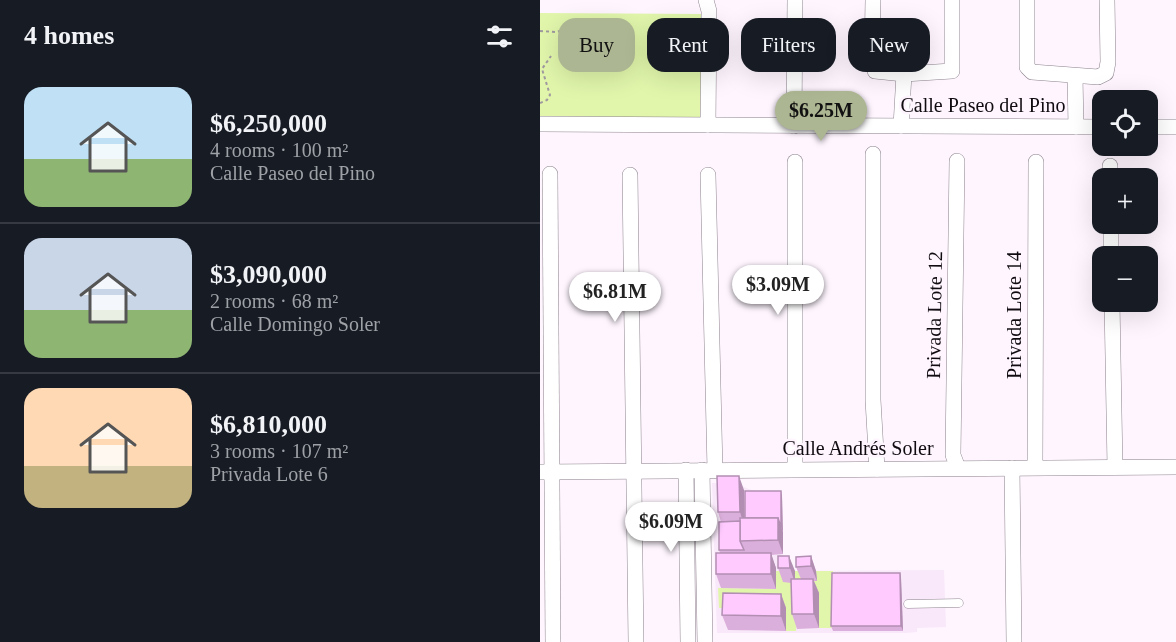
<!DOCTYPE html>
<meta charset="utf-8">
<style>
body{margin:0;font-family:"Times New Roman",serif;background:#20242c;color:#f1f3f6;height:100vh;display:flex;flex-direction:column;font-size:22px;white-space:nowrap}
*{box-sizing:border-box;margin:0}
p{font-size:20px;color:#9ea1a6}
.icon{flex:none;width:33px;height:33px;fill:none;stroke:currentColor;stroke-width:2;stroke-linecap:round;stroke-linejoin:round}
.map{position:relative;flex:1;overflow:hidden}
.panel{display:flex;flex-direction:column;background:#171b24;width:540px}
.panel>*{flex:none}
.banner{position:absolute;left:18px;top:18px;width:528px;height:54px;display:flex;gap:12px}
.controls{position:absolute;left:552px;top:90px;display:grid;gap:12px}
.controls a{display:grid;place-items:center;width:66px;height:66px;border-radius:12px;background:#171b24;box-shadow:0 6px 24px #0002;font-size:30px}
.price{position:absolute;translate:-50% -51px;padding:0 14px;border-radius:21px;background:#fff;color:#222;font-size:20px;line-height:39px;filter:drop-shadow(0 2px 3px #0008)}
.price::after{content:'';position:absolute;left:50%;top:36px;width:18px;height:14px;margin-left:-9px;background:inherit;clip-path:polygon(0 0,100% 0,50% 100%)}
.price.on{background:#adb692;color:#111}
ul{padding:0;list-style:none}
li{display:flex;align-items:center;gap:18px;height:150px;padding:0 24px}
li+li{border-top:2px solid #363941}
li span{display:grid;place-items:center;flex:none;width:168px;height:120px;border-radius:18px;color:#555}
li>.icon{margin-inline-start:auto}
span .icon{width:72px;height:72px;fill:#fffc;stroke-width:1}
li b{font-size:26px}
h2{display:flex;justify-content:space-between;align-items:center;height:72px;padding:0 24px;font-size:26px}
.chip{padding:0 21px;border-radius:18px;background:#171b24;box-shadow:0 6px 24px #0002;font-size:21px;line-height:54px}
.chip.on{background:#adb692;color:#111}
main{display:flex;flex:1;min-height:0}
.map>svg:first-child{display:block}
.built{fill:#f9e8f9}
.green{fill:#e1f6ab}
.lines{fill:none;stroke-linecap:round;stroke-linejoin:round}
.service-casing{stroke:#8d838d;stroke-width:9}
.minor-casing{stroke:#8d838d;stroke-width:16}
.path{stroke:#a099a0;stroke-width:2;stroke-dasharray:3 3;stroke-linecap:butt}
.service{stroke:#fff;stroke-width:8}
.minor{stroke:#fff;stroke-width:15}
.wall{fill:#dbafdb}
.shaded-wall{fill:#b28eb2}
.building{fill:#ffcbff;stroke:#b28eb2;stroke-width:1.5}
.labels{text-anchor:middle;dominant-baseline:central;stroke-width:5;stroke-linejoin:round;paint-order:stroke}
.street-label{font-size:20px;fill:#0f0b0f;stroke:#fef5fe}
</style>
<main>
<section class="panel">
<h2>4 homes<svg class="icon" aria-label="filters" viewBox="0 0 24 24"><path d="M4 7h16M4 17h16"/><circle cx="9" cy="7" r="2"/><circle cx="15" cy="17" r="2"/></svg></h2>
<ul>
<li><span style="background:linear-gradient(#bfe0f5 60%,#8fb573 0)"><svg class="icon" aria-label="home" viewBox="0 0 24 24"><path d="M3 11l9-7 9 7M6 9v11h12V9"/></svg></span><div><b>$6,250,000</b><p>4 rooms · 100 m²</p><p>Calle Paseo del Pino</p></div></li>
<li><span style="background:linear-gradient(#c9d6e8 60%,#8fb573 0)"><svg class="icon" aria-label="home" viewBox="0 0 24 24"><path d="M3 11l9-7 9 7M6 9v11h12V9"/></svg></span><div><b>$3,090,000</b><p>2 rooms · 68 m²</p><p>Calle Domingo Soler</p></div></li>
<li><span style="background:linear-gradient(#ffd9b3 65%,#c2b280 0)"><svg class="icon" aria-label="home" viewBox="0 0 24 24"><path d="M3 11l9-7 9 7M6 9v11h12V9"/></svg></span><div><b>$6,810,000</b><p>3 rooms · 107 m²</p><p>Privada Lote 6</p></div></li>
</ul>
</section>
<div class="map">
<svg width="636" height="642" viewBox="0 0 636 642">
<rect width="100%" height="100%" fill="#fef5fe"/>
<path class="built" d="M172,483H194L214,491H242L243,571L404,570L406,627L377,628V632L365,633H177Z"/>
<g class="green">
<path d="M0,13L163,14V119L0,118Z"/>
<path d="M236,571H243L255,582V571H293V628H279L278,593L257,594L256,631H246V608H179L178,588L236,589Z"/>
</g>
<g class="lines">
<g class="service-casing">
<path id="service" d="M368,604L419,603"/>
</g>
<g class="minor-casing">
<g id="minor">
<path d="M166,0L169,11L168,125"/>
<path d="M333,0L332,59L335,71L364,74L412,71V0"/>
<path d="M487,0V67L492,72L558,77L566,73L568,62L567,0"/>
<path d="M535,76L536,127"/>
<path d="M0,124L562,127"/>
<path d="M254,126L255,0"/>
<path d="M361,126L364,74"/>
<path d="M608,127H636"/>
<path d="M333,154V400L337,469"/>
<path d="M417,161L413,455L418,468"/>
<path d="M255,162V469"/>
<path d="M570,166V178"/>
<path d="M10,174L13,642"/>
<path d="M90,175L96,642"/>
<path d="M168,175L175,470"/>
<path d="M571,224V256"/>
<path d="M572,302L575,467"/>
<path d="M495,467L496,162"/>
<path d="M472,468L474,642"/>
<path d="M146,470L148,642"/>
<path d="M162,470L165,642"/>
<path d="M0,472L636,467"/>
</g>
</g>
<g class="path">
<path d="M0,31L16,32L44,25L48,27L51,37L46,61L36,65"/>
<path d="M0,103L7,100L10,95L2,69L11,56"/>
</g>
<use href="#service" class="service"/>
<use href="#minor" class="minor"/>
</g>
<g class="wall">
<path d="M204,490L205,518L242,496L243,554L231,555L236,568V589L181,588L176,574L180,553L179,550L181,522L178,512Z"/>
<path d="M238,556L255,571V579H261L256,567L271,556L276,571L277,581H274L279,593V628L257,629L252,614L251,583L243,582L238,568Z"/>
<path d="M360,573L361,578L363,631H293L291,626Z"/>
<path d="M241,594L246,608V631L188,630L182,615Z"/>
</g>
<g class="shaded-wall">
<path d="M199,476L204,490L205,540L203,522L200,512Z"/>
<path d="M241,491L242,496L243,532L241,527Z"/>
<path d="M238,518L243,532V554L238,540Z"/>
<path d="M231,553L236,568V589L231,574Z"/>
<path d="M249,556L255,571V583L250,568Z"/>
<path d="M271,556L276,571L277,581L271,566Z"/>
<path d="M360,573L361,578L363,631L361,626Z"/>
<path d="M273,579L279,593V628L274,614Z"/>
<path d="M241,594L246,608V631L241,616Z"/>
</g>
<g class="building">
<path d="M177,476H199L200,512H178Z"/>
<path d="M205,491H241V527L238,518H205Z"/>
<path d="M200,518H238V540L200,541Z"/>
<path d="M200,521V541L204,550H179V522Z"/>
<rect x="176" y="553" width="55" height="21"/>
<path d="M238,556H249L250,568H238Z"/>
<path d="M271,556V566L256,567V557Z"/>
<path d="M292,573H360L361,626H291Z"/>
<path d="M251,579H273L274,614H252Z"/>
<path d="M183,593L241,594V616L182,615Z"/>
</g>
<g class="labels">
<g class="street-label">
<text x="443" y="105">Calle Paseo del Pino</text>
<text transform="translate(394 315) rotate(-89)">Privada Lote 12</text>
<text transform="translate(474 315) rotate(-90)">Privada Lote 14</text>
<text x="318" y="448">Calle Andrés Soler</text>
</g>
</g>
</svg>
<div class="controls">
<a><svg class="icon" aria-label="locate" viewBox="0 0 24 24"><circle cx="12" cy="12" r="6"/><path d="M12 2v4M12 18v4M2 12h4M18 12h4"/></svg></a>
<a>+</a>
<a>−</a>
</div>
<b class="price on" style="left:281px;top:142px">$6.25M</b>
<b class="price" style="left:238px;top:316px">$3.09M</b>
<b class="price" style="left:75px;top:323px">$6.81M</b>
<b class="price" style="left:131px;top:553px">$6.09M</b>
<div class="banner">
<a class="chip on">Buy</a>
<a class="chip">Rent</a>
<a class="chip">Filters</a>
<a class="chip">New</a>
</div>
</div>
</main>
